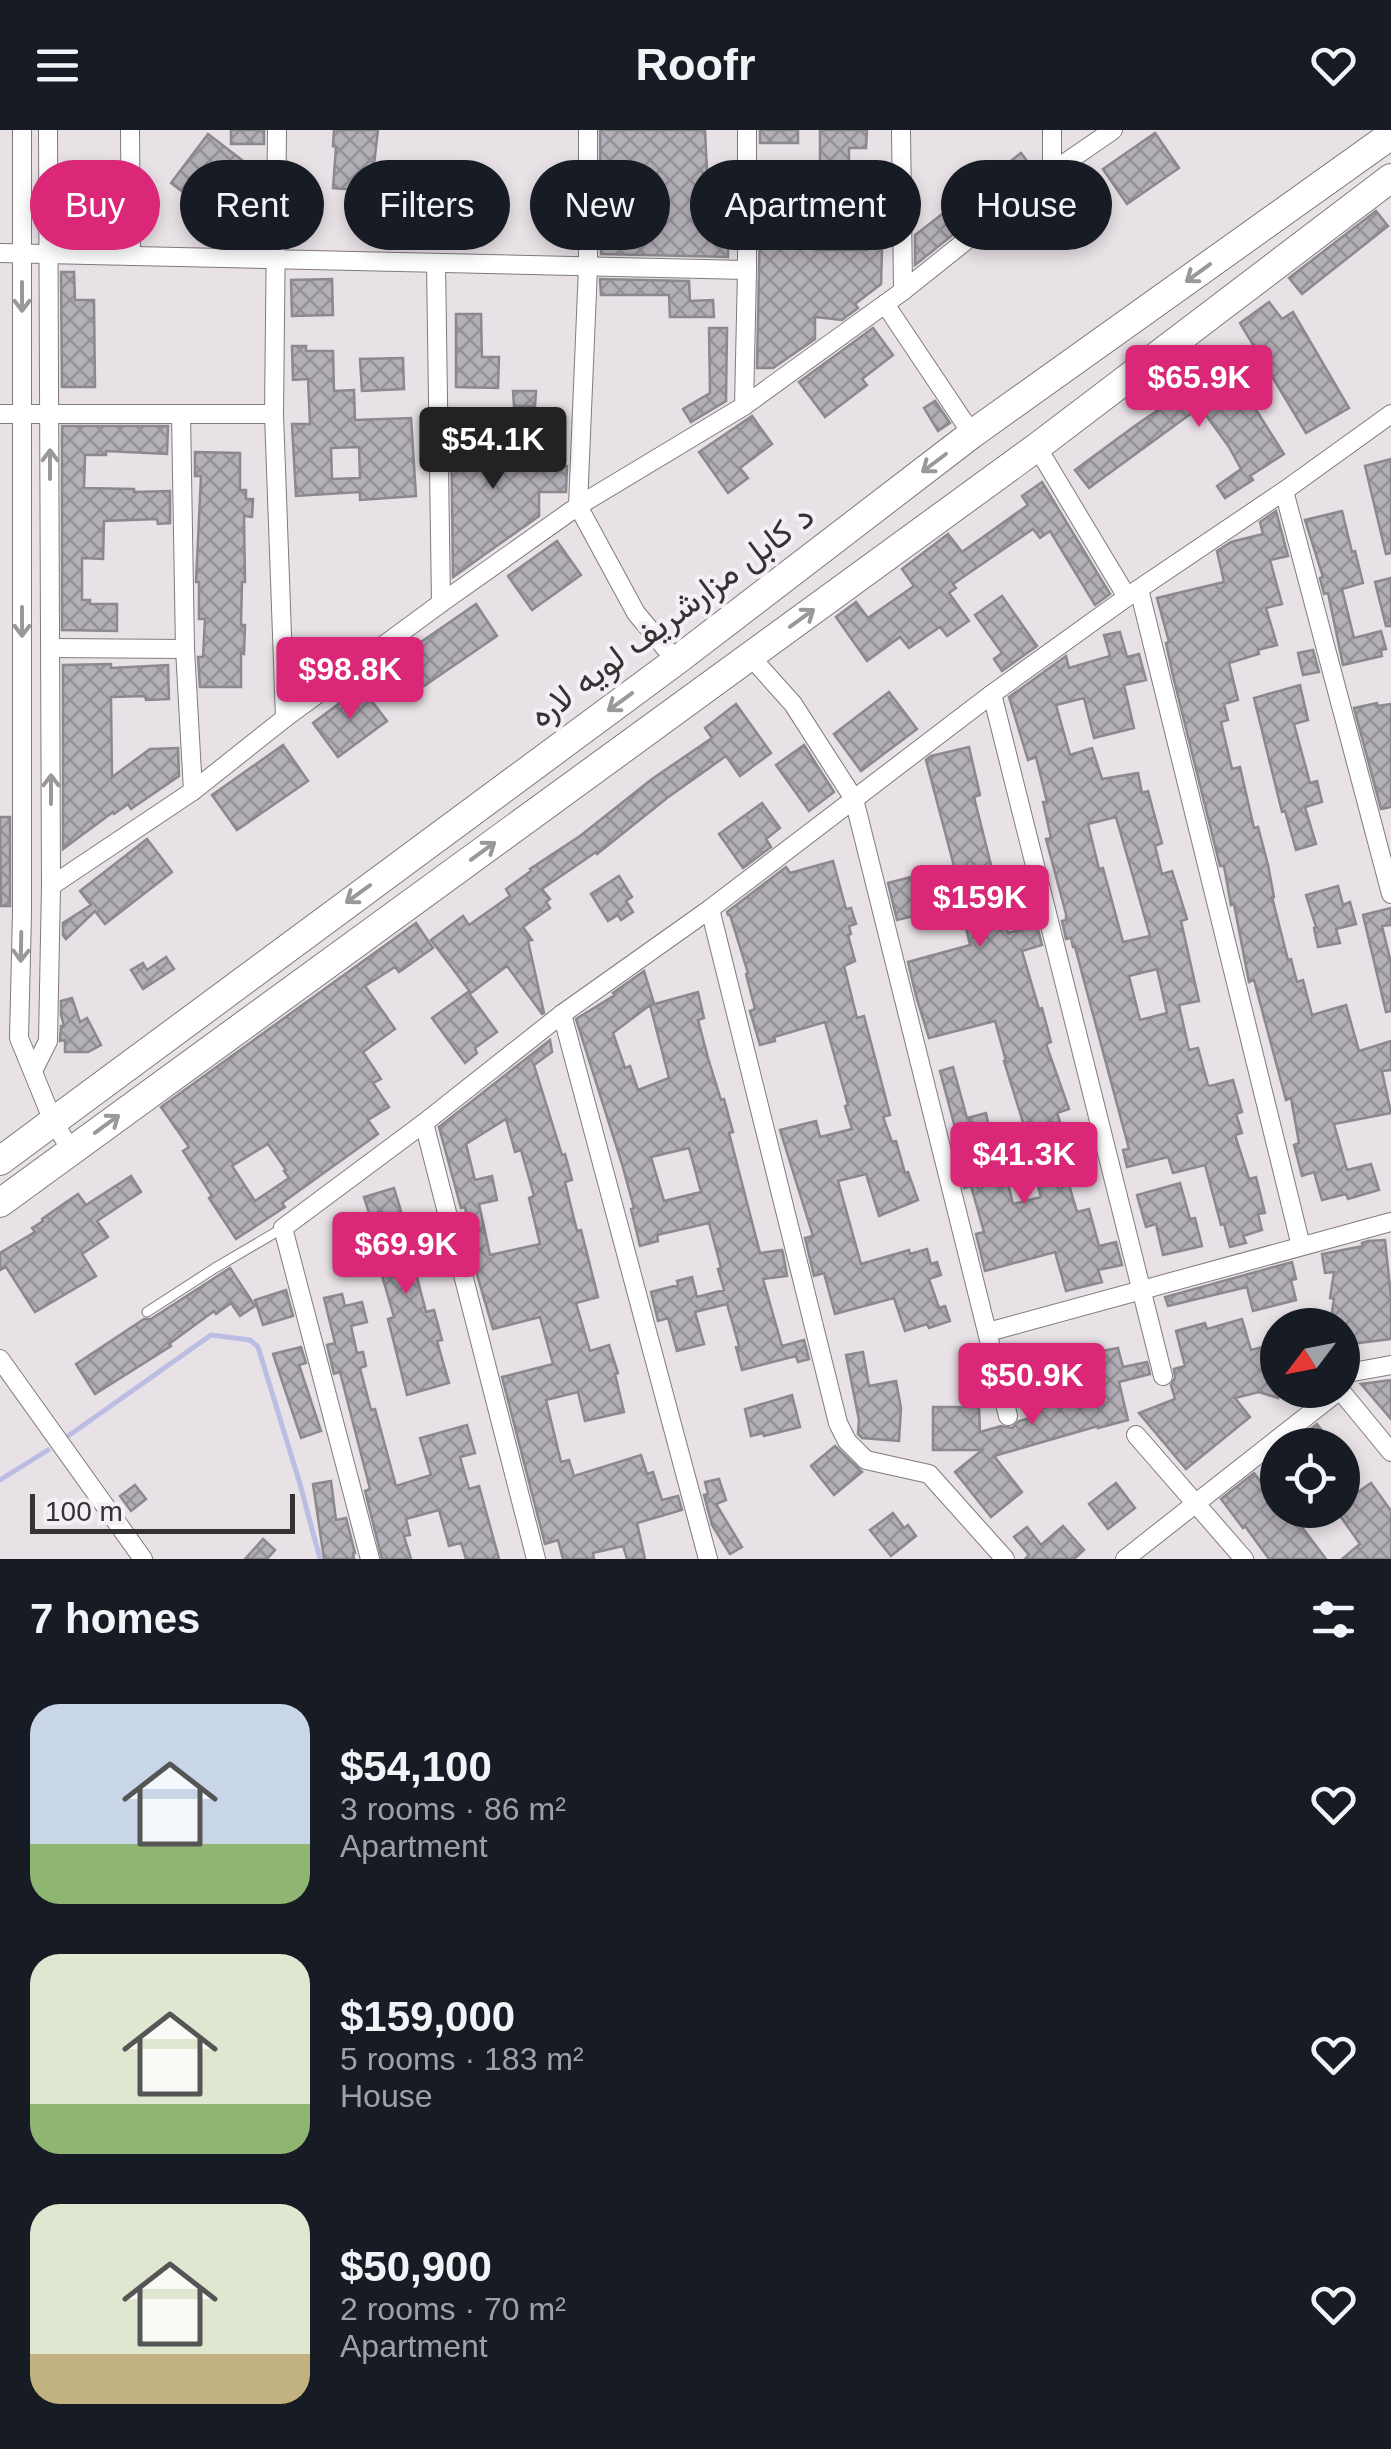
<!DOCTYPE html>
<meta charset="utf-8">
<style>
body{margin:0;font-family:Arial,Vazirmatn,sans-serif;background:#242831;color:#f1f3f6;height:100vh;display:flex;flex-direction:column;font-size:38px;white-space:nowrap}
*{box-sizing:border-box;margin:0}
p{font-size:32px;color:#9ea1a6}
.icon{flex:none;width:55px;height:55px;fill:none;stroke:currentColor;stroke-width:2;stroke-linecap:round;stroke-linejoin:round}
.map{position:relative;height:1429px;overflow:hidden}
.side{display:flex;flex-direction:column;background:#171b24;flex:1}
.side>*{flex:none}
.guide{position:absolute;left:30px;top:30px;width:1332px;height:90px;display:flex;gap:20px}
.needle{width:65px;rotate:238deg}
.buttons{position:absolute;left:1260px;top:1178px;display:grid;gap:20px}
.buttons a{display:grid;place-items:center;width:100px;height:100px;border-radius:50%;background:#171b24;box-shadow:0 5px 15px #0003;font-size:50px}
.scale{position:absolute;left:30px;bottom:25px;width:265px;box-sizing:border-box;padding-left:10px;border:5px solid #353234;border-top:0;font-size:28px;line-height:35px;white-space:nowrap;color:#353234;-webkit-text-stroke:8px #f5eef4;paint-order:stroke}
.price{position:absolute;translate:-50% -85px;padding:0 22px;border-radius:10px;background:#db2777;color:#fff;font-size:32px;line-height:65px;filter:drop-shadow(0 2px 5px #0008)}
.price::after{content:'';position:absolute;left:50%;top:60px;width:30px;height:22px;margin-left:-15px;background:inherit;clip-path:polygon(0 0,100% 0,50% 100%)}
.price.active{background:#222;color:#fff}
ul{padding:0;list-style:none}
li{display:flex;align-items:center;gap:30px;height:250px;padding:0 30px}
li span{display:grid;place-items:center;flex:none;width:280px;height:200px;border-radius:30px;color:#555}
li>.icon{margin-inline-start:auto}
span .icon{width:120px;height:120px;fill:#fffc;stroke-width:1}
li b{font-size:42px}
h2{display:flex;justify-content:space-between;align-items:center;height:120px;padding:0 30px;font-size:42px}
.chip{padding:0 35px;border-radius:45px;background:#171b24;box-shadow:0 5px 15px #0003;font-size:35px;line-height:90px}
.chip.active{background:#db2777;color:#fff}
header{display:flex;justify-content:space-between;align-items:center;height:130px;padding:0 30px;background:#171b24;font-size:45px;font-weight:700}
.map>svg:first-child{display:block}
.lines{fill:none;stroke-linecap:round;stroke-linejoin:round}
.stream{stroke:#bcbde3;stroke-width:5}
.building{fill:url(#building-cross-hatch);stroke:#8b888e;stroke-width:2.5;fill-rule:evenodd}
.service-casing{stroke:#807a7e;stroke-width:11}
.minor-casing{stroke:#807a7e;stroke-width:20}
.trunk-casing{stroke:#807a7e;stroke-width:30}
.service{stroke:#fff;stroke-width:9}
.minor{stroke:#fff;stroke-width:18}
.trunk{stroke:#fff;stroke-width:28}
.oneway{stroke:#9a989a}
.labels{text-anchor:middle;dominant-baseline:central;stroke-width:8;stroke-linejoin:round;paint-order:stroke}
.street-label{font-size:35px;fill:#353234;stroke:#f5eef4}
</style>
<header><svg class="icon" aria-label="menu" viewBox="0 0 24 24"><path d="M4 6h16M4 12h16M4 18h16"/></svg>Roofr<svg class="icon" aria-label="heart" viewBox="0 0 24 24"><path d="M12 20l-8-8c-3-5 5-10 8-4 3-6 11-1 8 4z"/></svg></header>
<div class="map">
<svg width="1391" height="1429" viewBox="0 0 1391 1429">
<defs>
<pattern id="building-cross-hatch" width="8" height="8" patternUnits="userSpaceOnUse" patternTransform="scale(2.5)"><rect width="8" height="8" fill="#b4b0b7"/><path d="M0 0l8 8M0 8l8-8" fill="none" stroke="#939096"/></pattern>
</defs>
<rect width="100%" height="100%" fill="#e8e1e6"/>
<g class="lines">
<g class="stream">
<path d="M64,1309L211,1205L250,1210L258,1217L300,1354L320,1429"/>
<path d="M0,1350L48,1320"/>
</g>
</g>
<g class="building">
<rect x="231" y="0" width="33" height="14"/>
<path d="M334,0H378L371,61L333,58L336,17L333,16Z"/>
<path d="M600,0H705L708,61H728V127L601,124Z"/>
<rect x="760" y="0" width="38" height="13"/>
<path d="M820,0H867L866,18H849V55L858,56L859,85L820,84Z"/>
<path d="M1155,3L1179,38L1127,74L1103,39Z"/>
<path d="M208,4L264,47L228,96L171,53Z"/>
<path d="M1021,23L1034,40L915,135V105Z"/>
<path d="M250,73L264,74L263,116H249Z"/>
<path d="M1376,81L1388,96L1302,164L1289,148Z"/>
<path d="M797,84H814L815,120H867L868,84L883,85L881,154L855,174L858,178L842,190L815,187V209L773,238H757L760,92L797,93Z"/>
<path d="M61,142H74L75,170H94L95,257H62Z"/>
<path d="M332,149L333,185L292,186L291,150Z"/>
<path d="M600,149L689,151L690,171L713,170L714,187H670L669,165H601Z"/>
<path d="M1269,172L1282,189L1293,182L1349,278L1306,303L1240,193Z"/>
<path d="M456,184H481L482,227H499L498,258L456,257Z"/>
<path d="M709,198H727L726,271L691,292L683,279L710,263Z"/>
<path d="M873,198L893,225L862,249L867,255L825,287L799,252Z"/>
<path d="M292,216H306V221H333L334,261L354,260L355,290L411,288L416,366L360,370V362L296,366L292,294H310L308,249L293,250ZM359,317L360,348L332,349L331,318Z"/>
<path d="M403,228L404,259L362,261L360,229Z"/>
<path d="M1225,231L1284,324L1250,346L1253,350L1225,368L1217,356L1241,339L1229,317L1200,277L1089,358L1075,340L1136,295L1195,255L1193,252Z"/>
<path d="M513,261H536L535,276H514Z"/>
<path d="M935,271L950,293L938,301L924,278Z"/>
<path d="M752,286L772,314L740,338L748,348L728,363L699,322Z"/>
<path d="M451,288H466V301H498V323H532V327H546V336H567L566,362H539V386L453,447Z"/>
<path d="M62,296H168L167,324L106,321V325H85L84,358L134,359V362L170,361V393L158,394L157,389L104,391L103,429L82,428V470H90V474H117V501L62,500Z"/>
<path d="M195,322L240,323V360H246V369H253L252,387L244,386L245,452H242L241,495H245L244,524L241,523V557H200L198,527H203L205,489H199V452H196L201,346H195Z"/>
<path d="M1391,329V423L1386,424L1365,336Z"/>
<path d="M1042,352L1110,464L1095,475L1050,401L1040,408L1033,399L953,454L956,458L949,463L969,491L947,506L940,497L909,518L900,507L867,531L836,487L856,472L868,488L914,456L902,439L948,404L962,422L1028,375L1022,366Z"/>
<path d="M1276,381L1288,426L1270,430L1282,474L1266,478L1277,515L1258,520L1259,524L1229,533L1238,570L1224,574L1228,590L1221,592L1232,639L1240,637L1254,698L1258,697L1268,735L1274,767H1272L1288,830L1291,829L1297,852L1303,850L1312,885L1346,875L1359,921L1391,911V940L1382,941L1391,983L1334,994L1347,1040L1371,1034L1379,1060L1348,1069L1346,1064L1322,1070L1314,1042L1302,1046L1294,1015L1299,1013L1291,968L1286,970L1254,850L1249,852L1234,774L1231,775L1224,736H1220L1173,546L1166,513L1169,512L1157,468L1224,452L1217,421L1231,412L1263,404L1260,392Z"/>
<path d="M1342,381L1352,422L1355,421L1363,453L1342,459L1354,508L1381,501L1386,519L1381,520L1382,526L1343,535L1328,463L1324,464L1320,448L1323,447L1305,390Z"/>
<path d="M557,411L581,445L532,480L508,446Z"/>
<path d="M1391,448V496H1386L1375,452Z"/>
<path d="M1002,466L1037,516L1002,541L994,529L1002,523L975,485Z"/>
<path d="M476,474L497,506L424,556L402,525Z"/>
<path d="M1120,502L1127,527L1139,524L1146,550L1124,555L1134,598L1094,608L1084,568L1056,575L1070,625L1092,618L1102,649L1138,643L1142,663L1148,661L1162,713L1155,716L1162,744L1172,741L1187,789L1181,791L1199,871L1179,875L1189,920L1198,918L1208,955L1210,956L1233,950L1242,982L1236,984L1242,1003L1235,1005L1249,1049L1256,1047L1265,1083L1258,1084L1262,1100L1243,1106L1246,1113L1230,1117L1224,1094L1221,1095L1205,1035L1173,1043L1168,1027L1127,1037L1123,1020L1129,1019L1075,817H1073L1071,808L1066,809L1062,791L1066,790V784L1046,709L1051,708L1043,672H1047L1036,627L1028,630L1009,567L1066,526L1069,538L1110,526L1104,505ZM1116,687L1150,806L1123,812L1103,738L1099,739L1088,694ZM1157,839L1167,883L1140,890L1129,846Z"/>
<path d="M1313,520L1319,542L1303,545L1298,523Z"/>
<path d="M111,534V538L168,535L169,569L146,570L145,566L111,567L112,647L150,619L178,618L179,646L131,679L128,674L114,684L113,682L63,719V535Z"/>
<path d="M1300,555L1308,590L1294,594L1310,653L1317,651L1322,672L1305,677L1316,714L1296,720L1285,681L1282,682L1254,568Z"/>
<path d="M361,557L387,591L338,627L313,593Z"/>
<path d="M889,562L917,599L861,641L834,604Z"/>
<path d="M1377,573V576L1391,574V677L1381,679L1354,578Z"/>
<path d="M736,574L771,623L740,646L726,626L667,668L597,724L596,722L542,759L550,769L546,772L550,778L523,797L532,810L528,811L544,883L542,884L507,836L471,863L431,810L463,786L469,795L510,766L506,759L531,741L530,739L580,706L652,649L712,608L705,598Z"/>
<path d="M283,615L308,651L237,700L212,665Z"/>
<path d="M804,615L834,662L809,681L776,635Z"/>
<path d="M969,617L980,665L974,667L1008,803L1037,796L1042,815L1022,821L1039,879L1042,878L1051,912L1046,914L1069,979L1057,983L1060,992L1026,1002L1004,931H1006L995,891L929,908L916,866L908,832L970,815L961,775L897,790L888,753L954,736L926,630L931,626Z"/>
<path d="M762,673L780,698L766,709L771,717L743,738L719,704Z"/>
<path d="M0,687H10V776H1Z"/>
<path d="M147,709L172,742L105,794L95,781L66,809L63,805V793L91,775L80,761Z"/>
<path d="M833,731L846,779L851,778L856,794L849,796L851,804L848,805L855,831L844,836L857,888L864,886L890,985L883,987L892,1012L896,1011L905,1043L908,1042L918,1070L879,1086L866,1044L838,1051L861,1134L909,1120L910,1124L927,1119L931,1134L937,1132L941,1145L929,1149L939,1178L945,1176L950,1191L929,1198L927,1194L905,1201L894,1168L835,1184L824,1143L814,1146L805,1108L813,1106L780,1000L816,991L820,1007L852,999L845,976L848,975L825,892L774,907L775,911L760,915L750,881L755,879L746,844L748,843L730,785H728L727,782L786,737L790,743Z"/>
<path d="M619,746L632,767L626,771L633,782L621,790L618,785L608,791L591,764Z"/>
<path d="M1338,756L1343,775L1350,772L1356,794L1336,799L1340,813L1318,817L1314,798L1316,797L1306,765Z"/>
<path d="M1391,778V795L1382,796L1391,833V881L1386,882L1363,785Z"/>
<path d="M416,793L433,818L399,842L395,837L365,856L395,899L363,922L381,949L373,953L389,977L368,990L378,1004L282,1073L285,1077L236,1109L209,1068L212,1066L183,1021L189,1017L161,977ZM268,1014L286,1040L284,1041L289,1048L255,1071L232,1036Z"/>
<path d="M166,827L174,839L143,859L131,840L143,833L147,840Z"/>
<path d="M644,841L654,873L651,875L698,862L704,888L698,890L708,928L721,970L724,969L733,1002L729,1003L760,1123L782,1120L783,1123L787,1146L763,1149L782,1216L804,1210L809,1229L798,1232L796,1226L742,1240L736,1217L739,1216L727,1174L695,1182L704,1214L677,1221L668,1188L658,1191L651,1162L678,1155L677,1151L692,1147L697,1167L724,1160L718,1139L721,1138L709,1093L657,1105L658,1111L640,1116L631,1079L634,1078L622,1034L576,889L615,865L613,863ZM650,875L669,948L638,960L630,936L625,938L613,903ZM689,1018L701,1062L664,1071L651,1027Z"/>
<path d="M468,862L497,902L475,918L477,923L465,933L432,888Z"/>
<path d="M72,868L80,892L87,888L101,915L88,922H65V910L60,911L61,896H64L61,885V871Z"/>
<path d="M550,910L552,922L534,935L562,1025L565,1024L572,1050L565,1052L577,1101L581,1100L598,1167L576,1173L590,1221L609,1215L618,1243L615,1244L624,1282L585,1291L578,1262L546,1270L561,1332L569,1330L574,1346L641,1325L647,1344L653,1342L662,1370L678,1366L682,1380L637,1393L645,1429H627L623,1416L593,1423L594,1429H563L558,1410L545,1414L502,1247L553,1234L540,1187L493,1199L471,1124L475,1123L465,1077L461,1078L439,997ZM506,989L515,1022L521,1020L534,1066L529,1068L540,1114L490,1125L479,1074L497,1070L492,1046L475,1050L466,1014Z"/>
<path d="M953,937L967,988L986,983L989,997L994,996L1013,1074L1041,1067L1036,1049L1065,1041L1077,1082L1089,1079L1099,1116L1116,1112L1122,1135L1098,1140L1102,1152L1066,1161L1055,1122L985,1141L976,1104L984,1102L971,1056L964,1058L956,1025L962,1024L940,941Z"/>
<path d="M131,1046L141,1062L97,1091L108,1107L82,1124L96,1146L35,1182L6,1137L0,1140V1123L35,1102L32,1098L43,1091L42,1089L78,1064L86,1075Z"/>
<path d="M1180,1053L1190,1089L1195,1088L1202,1116L1163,1125L1156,1094L1146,1097L1137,1065Z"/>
<path d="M394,1058L416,1131L413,1132L426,1182L434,1180L442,1210L437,1211L449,1253L407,1265L388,1189L394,1187L370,1104L375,1102L364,1067Z"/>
<path d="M1385,1110L1391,1167V1209L1342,1215V1195H1334L1332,1182L1334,1169L1330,1168L1334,1142L1325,1143L1322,1124L1363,1116L1362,1113L1368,1111Z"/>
<path d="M1292,1132L1296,1149L1291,1150L1296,1170L1253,1181L1247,1157L1168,1176L1165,1167Z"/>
<path d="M230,1138L255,1176L240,1186L231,1173L216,1184L214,1181L169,1214L171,1216L95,1264L76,1234L144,1189H151Z"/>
<path d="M286,1160L293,1186L263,1195L255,1170Z"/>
<path d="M342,1164L345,1176L362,1172L367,1192L351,1196L357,1223L363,1222L366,1236L360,1238L371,1280L375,1279L396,1356L431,1345L420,1308L467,1295L475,1323L460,1327L469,1359L479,1356L499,1429H466L461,1413L449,1416L439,1380L406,1389L410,1405L404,1406L411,1429H382L365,1361L370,1359L340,1242L334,1244L327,1215L335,1213L324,1168Z"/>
<path d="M1242,1189L1251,1220L1278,1213V1268L1259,1262L1235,1268L1250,1287L1186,1339L1139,1283L1175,1269L1171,1255L1175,1248L1174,1239L1185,1236L1176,1201L1205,1193L1207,1199Z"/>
<path d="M301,1217L306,1233L299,1235L321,1301L301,1308L273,1224Z"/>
<path d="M1118,1218L1123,1237L1147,1232L1150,1244L1119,1252L1128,1290L1098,1298V1296L994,1326L1022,1362L991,1387L955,1342L982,1320H933V1277H979L980,1302L1001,1296L1012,1298L1019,1291L1030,1288L1028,1282L1090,1265L1082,1225Z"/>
<path d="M863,1222L869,1256L896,1251L901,1278L899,1311L862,1308L858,1304L859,1290L846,1225Z"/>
<path d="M1391,1250V1289L1361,1254Z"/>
<path d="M792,1265L800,1297L764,1306L763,1303L751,1306L745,1279Z"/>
<path d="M1317,1294L1333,1315H1290Z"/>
<path d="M835,1316L862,1342L834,1365L811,1336Z"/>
<path d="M1254,1343L1278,1374V1380H1289L1326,1429H1269L1245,1396L1243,1398L1221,1369Z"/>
<path d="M719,1349L726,1370L716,1374L742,1417L730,1424L712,1395L704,1365L708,1364L705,1352Z"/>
<path d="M331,1351L336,1390L346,1388L355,1423H353L354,1429H324L313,1354Z"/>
<path d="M1116,1353L1135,1378L1108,1399L1089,1374Z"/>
<path d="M1371,1353L1391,1381V1429H1342L1360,1414L1336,1380H1342V1373Z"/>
<path d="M135,1355L146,1369L131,1381L120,1366Z"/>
<path d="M893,1383L904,1398L908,1395L916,1406L891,1426L870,1400Z"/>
<path d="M1063,1396L1084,1420L1074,1429H1025L1029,1425L1014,1407L1027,1397L1041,1415Z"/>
<path d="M263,1409L275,1420L267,1429H245Z"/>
</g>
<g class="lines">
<g class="service-casing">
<path id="service" d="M147,1182L215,1138L283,1098"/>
</g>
<g class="minor-casing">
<g id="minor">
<path d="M22,0V783L19,908L53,991L71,1020"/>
<path d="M130,0L131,126"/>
<path d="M277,0L274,284L285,588"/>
<path d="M588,0V137L578,376L636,483L676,531"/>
<path d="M901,0L903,161"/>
<path d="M1052,42V0"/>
<path d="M0,123L747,140"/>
<path d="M436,133L441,473"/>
<path d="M885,174L972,304"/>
<path d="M744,276L747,140V0"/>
<path d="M0,284H274"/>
<path d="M181,284L185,519L193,661"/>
<path d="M1037,317L1127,467"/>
<path d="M1284,361L1391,764"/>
<path d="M1139,459L1301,1116"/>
<path d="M51,518L185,519"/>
<path d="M750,526L793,574L854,669L1008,1286"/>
<path d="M992,564L1163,1246"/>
<path d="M51,756L193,661L285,588L441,473L578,376L744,276L903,161L1052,42L1113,0"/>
<path d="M710,779L838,1293L847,1311L866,1330L929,1344L1005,1429"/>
<path d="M562,884L708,1429"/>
<path d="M34,939L48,911L51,756L48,0"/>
<path d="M424,993L536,1429"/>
<path d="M988,1202L1391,1092"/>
<path d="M0,1229L143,1429"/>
<path d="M1342,1244L1391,1235"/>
<path d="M1340,1260L1391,1322"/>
<path d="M1136,1305L1244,1429"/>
<path d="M370,1429L283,1098L424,993L562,884L710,779L992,564L1127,467L1284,361L1391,284"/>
<path d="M1125,1429L1340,1260"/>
</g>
</g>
<g class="trunk-casing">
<g id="trunk">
<path d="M0,1031L676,531L972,304L1391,5"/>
<path d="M0,1073L1037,317L1391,48"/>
</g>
</g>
<use href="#service" class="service"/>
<use href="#minor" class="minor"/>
<use href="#trunk" class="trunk"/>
</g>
<defs><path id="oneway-shaft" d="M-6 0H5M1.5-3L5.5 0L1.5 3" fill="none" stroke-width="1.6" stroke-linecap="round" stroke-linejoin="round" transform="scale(2.5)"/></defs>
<g class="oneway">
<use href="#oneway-shaft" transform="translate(1198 143) rotate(144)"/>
<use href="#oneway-shaft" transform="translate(22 167) rotate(90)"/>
<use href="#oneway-shaft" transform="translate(934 333) rotate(143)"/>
<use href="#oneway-shaft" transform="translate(50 334) rotate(-90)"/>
<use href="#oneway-shaft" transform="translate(802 488) rotate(-36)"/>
<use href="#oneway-shaft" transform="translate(22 492) rotate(90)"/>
<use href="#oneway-shaft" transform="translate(620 572) rotate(144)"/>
<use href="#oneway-shaft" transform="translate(51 659) rotate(-90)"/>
<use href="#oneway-shaft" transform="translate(483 721) rotate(-36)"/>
<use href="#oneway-shaft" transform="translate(358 764) rotate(144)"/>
<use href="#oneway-shaft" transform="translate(21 817) rotate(91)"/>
<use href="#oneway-shaft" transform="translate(107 994) rotate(-36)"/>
</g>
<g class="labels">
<g class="street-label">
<text transform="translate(671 485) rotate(-37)">د کابل مزارشریف لویه لاره</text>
</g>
</g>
</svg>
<div class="buttons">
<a><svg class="needle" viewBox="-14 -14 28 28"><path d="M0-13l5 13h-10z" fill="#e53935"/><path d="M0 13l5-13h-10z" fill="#9ea1a6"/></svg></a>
<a><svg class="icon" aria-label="locate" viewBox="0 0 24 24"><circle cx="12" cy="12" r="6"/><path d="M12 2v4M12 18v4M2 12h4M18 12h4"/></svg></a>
</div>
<div class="scale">100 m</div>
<b class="price" style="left:1199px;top:300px">$65.9K</b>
<b class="price active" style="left:493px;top:362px">$54.1K</b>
<b class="price" style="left:350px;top:592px">$98.8K</b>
<b class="price" style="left:980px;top:820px">$159K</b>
<b class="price" style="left:1024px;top:1077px">$41.3K</b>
<b class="price" style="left:406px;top:1167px">$69.9K</b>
<b class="price" style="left:1032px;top:1298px">$50.9K</b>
<div class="guide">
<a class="chip active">Buy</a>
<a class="chip">Rent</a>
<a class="chip">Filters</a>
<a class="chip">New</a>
<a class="chip">Apartment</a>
<a class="chip">House</a>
</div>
</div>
<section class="side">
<h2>7 homes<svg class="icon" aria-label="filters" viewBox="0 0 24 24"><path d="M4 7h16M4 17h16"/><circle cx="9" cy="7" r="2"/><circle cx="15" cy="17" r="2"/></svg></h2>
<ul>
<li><span style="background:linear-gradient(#c9d6e8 70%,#8fb573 0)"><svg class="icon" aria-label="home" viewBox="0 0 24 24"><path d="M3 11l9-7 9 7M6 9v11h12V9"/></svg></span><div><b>$54,100</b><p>3 rooms · 86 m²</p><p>Apartment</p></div><svg class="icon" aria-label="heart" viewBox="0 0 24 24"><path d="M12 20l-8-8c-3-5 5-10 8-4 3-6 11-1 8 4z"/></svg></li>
<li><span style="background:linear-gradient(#dfe7d0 75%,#8fb573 0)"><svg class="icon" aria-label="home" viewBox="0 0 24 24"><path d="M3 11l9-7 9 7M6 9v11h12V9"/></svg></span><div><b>$159,000</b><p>5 rooms · 183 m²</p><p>House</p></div><svg class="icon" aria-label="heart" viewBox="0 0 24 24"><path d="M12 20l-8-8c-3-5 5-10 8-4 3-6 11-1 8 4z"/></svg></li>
<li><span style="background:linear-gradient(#dfe7d0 75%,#c2b280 0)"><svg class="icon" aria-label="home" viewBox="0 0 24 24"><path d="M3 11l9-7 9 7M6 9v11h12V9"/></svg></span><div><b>$50,900</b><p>2 rooms · 70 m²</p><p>Apartment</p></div><svg class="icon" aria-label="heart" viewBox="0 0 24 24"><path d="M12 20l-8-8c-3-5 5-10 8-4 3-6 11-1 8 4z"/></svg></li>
</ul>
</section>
